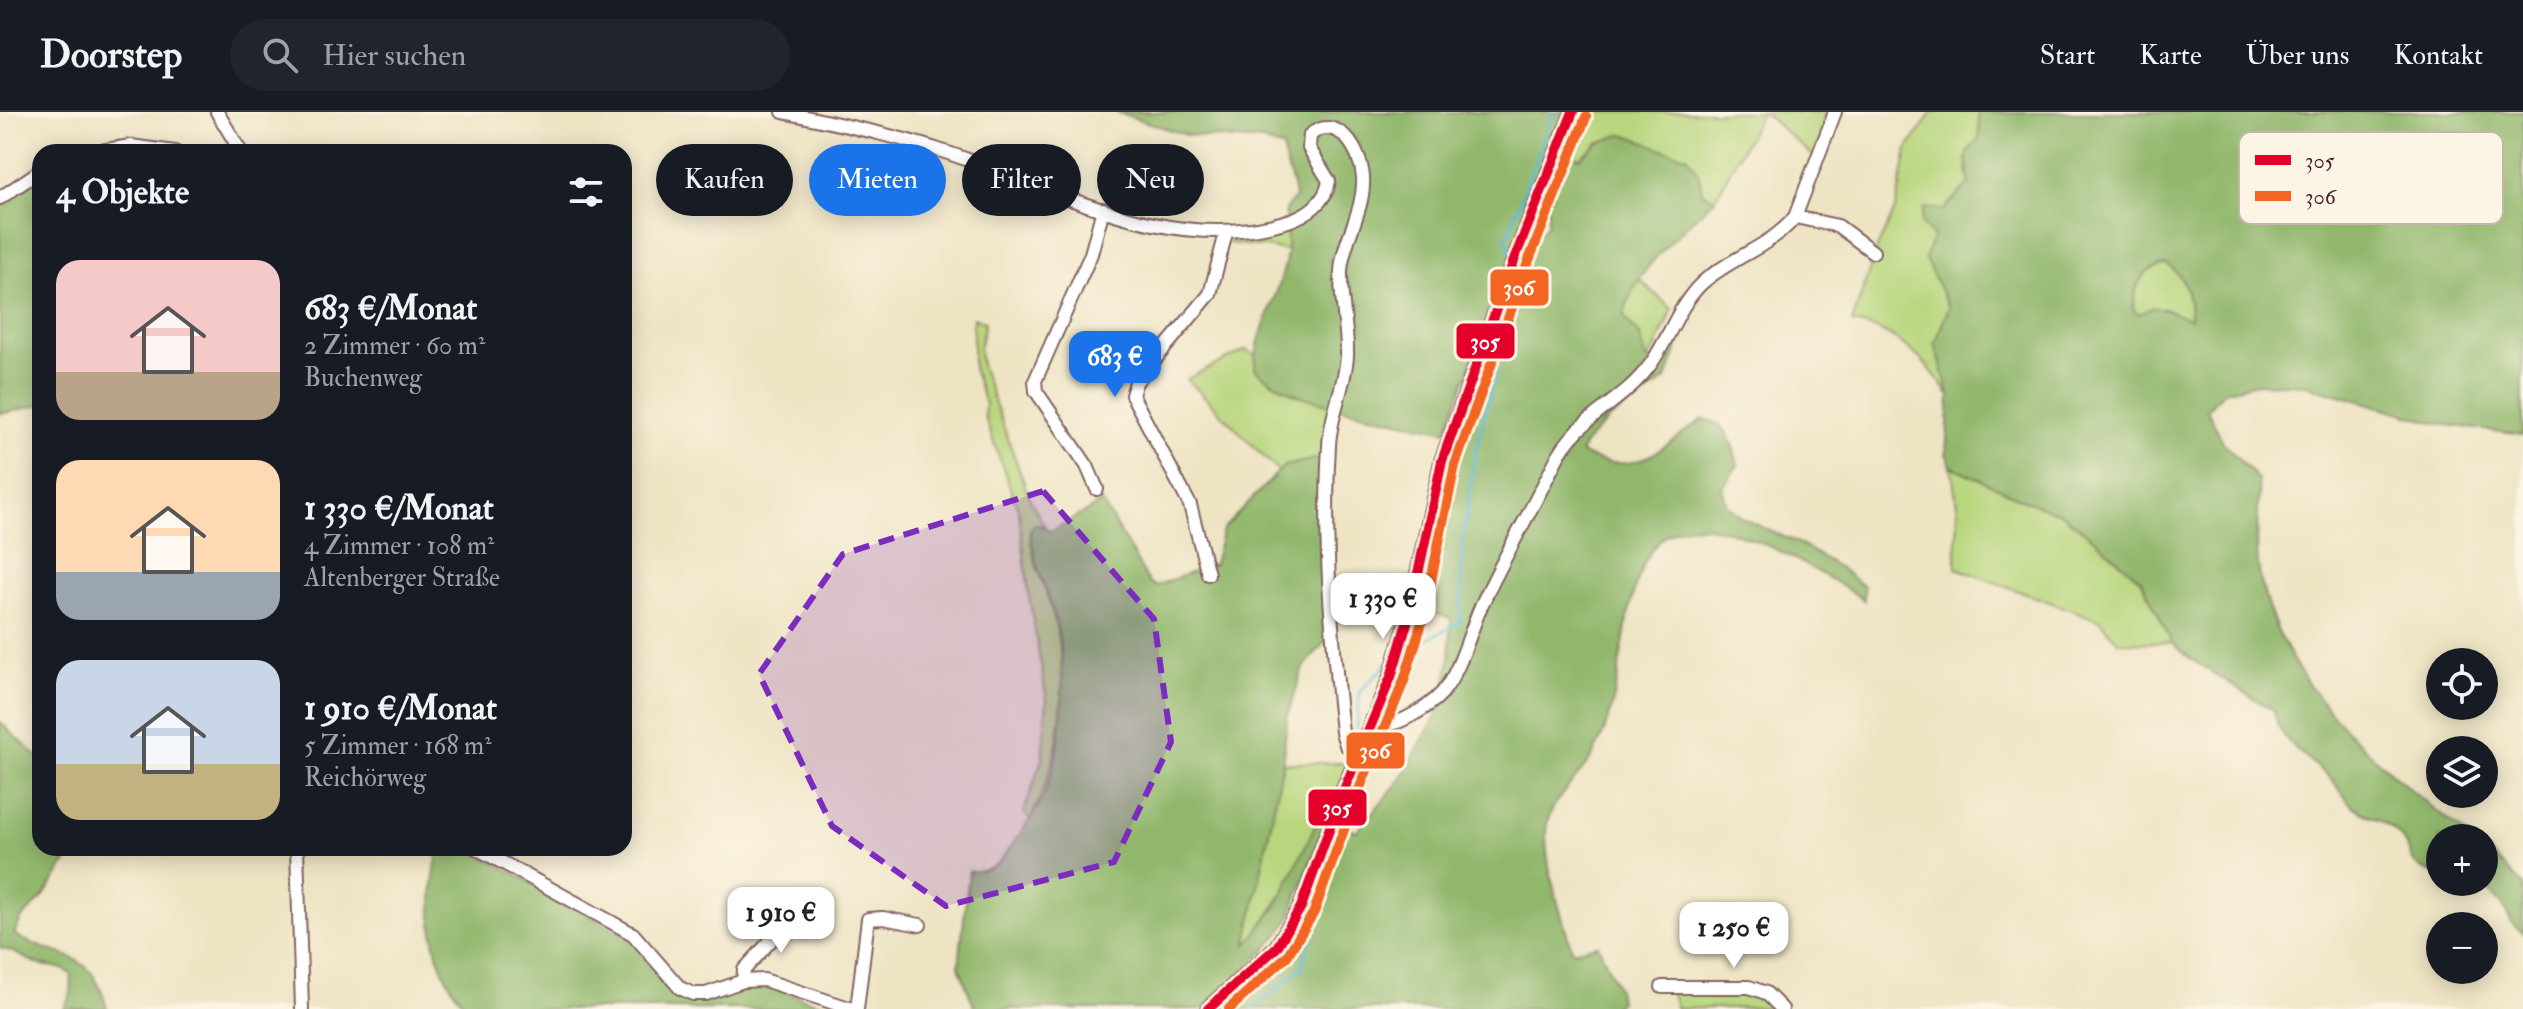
<!DOCTYPE html>
<html lang="de">
<meta charset="utf-8">
<style>
body{margin:0;font-family:"IM FELL Double Pica",serif;background:#20242c;color:#f1f3f6;height:100vh;display:flex;flex-direction:column;font-size:30px;white-space:nowrap}
*{box-sizing:border-box;margin:0}
p{font-size:26px;color:#9ea1a6}
.icon{flex:none;width:44px;height:44px;fill:none;stroke:currentColor;stroke-width:2;stroke-linecap:round;stroke-linejoin:round}
.map{position:relative;flex:1;overflow:hidden}
.sheet{position:absolute;left:32px;top:32px;width:600px;height:712px;display:flex;flex-direction:column;background:#171b24;border-radius:24px;box-shadow:0 4px 20px #0003}
.sheet>*{flex:none}
.top-card{position:absolute;left:656px;top:32px;width:760px;height:72px;display:flex;gap:16px}
.tools{position:absolute;left:2426px;top:536px;display:grid;gap:16px}
.tools a{display:grid;place-items:center;width:72px;height:72px;border-radius:50%;background:#171b24;box-shadow:0 4px 20px #0003;font-size:40px}
.price{position:absolute;translate:-50% -68px;padding:0 18px;border-radius:16px;background:#fff;color:#222;font-size:26px;line-height:52px;filter:drop-shadow(0 2px 4px #0008)}
.price::after{content:'';position:absolute;left:50%;top:48px;width:24px;height:18px;margin-left:-12px;background:inherit;clip-path:polygon(0 0,100% 0,50% 100%)}
.price.active{background:#1a73e8;color:#fff}
ul{padding:0;list-style:none}
li{display:flex;align-items:center;gap:24px;height:200px;padding:0 24px}
li span{display:grid;place-items:center;flex:none;width:224px;height:160px;border-radius:24px;color:#555}
li>.icon{margin-inline-start:auto}
span .icon{width:96px;height:96px;fill:#fffc;stroke-width:1}
li b{font-size:34px}
h2{display:flex;justify-content:space-between;align-items:center;height:96px;padding:0 24px;font-size:34px}
.tag{padding:0 28px;border-radius:36px;background:#171b24;box-shadow:0 4px 20px #0003;font-size:28px;line-height:72px}
.tag.active{background:#1a73e8;color:#fff}
header{display:flex;align-items:center;gap:48px;box-sizing:border-box;height:112px;padding:0 40px;background:#171b24;border-bottom:2px solid #363941}
header strong{font-size:38px}
nav{display:flex;gap:44px;margin-inline-start:auto;font-size:28px}
.search{width:560px;height:72px;background:#20242c;display:flex;align-items:center;gap:20px;box-sizing:border-box;padding:0 28px;border-radius:44px;color:#9ea1a6;font-size:30px}
.map>svg:first-child{display:block}
.green{fill:#b7d67d;stroke:#807a54;stroke-width:2}
.forest{fill:#91b76c;stroke:#6e6b4c;stroke-width:2;fill-rule:evenodd}
.lines{fill:none;stroke-linecap:round;stroke-linejoin:round}
.stream{stroke:#53b5d1;stroke-width:3}
.minor-casing{stroke:#836461;stroke-width:16}
.tertiary-casing{stroke:#836461;stroke-width:18}
.minor{stroke:#fff;stroke-width:12}
.tertiary{stroke:#fff;stroke-width:14}
.bus-1-casing{stroke:#fcf5e5;stroke-width:16}
.bus-2-casing{stroke:#fcf5e5;stroke-width:16}
.bus-1{stroke:#e4002b;stroke-width:10}
.bus-2{stroke:#f26522;stroke-width:10}
.marked{fill:#7b2cbf;fill-opacity:0.2;stroke:#7b2cbf;stroke-width:6;stroke-dasharray:16 10;stroke-linejoin:round}
.key{fill:#fcf5e5;stroke:#c7b5ad;stroke-width:2}
.key-label{font-size:22px;fill:#4a1f2b}
.line-badge{stroke:#fcf5e5;stroke-width:3}
.badge-label{font-size:22px;text-anchor:middle;font-weight:bold;fill:#fff}
</style>
<header>
<strong>Doorstep</strong>
<div class="search"><svg class="icon" aria-label="search" viewBox="0 0 24 24"><circle cx="10" cy="10" r="6"/><path d="M15 15l6 6"/></svg>Hier suchen</div>
<nav><a>Start</a><a>Karte</a><a>Über uns</a><a>Kontakt</a></nav>
</header>
<div class="map">
<svg width="2523" height="897" viewBox="0 0 2523 897">
<rect width="100%" height="100%" fill="#fcf5e5"/>
<filter id="ink" filterUnits="userSpaceOnUse"><feTurbulence type="fractalNoise" baseFrequency=".0125" numOctaves="2"/><feDisplacementMap in="SourceGraphic" scale="16" xChannelSelector="R" yChannelSelector="G"/><feConvolveMatrix kernelMatrix="1 2 1 2 8 2 1 2 1" color-interpolation-filters="sRGB"/></filter>
<filter id="wash" filterUnits="userSpaceOnUse"><feTurbulence type="fractalNoise" baseFrequency=".006" numOctaves="4" result="noise"/><feDisplacementMap in="SourceGraphic" scale="32" xChannelSelector="R" yChannelSelector="G"/><feGaussianBlur stdDeviation="1.8" result="paint"/><feColorMatrix in="noise" values="0 0 0 0 0 0 0 0 0 0 0 0 0 0 0 0 0 1.4 0 .05"/><feComposite in="paint" operator="in"/></filter>
<g filter="url(#wash)">
<rect width="100%" height="100%" fill="#eee4c4"/>
<g class="green">
<path d="M1578,0H1762L1715,87L1702,81L1699,63L1687,44C1640,36 1625,5 1580,47L1563,39Z"/>
<path d="M1763,0H1833L1814,45Z"/>
<path d="M1932,0H1978L1980,24L1966,43L1969,71C1962,80 1950,89 1943,99C1925,125 1933,169 1949,195L1940,217L1950,285C1928,249 1895,217 1852,211L1876,138L1896,96L1907,38Z"/>
<path d="M1287,114V138L1229,131L1235,125Z"/>
<path d="M2167,152C2187,168 2189,182 2190,206L2184,207L2164,196L2139,203L2133,198C2135,171 2140,158 2167,152Z"/>
<path d="M1640,168L1672,197L1655,238L1646,247L1640,223L1624,205L1626,189Z"/>
<path d="M973,206L985,210L979,237L981,253L1031,390L1045,414L1035,412L1030,418C1033,452 1042,466 1051,496C1072,563 1063,646 1030,707L1024,700L1042,647L1047,588L1030,491L1019,400L984,303L985,292L973,256Z"/>
<path d="M1246,238L1255,243V257L1293,282L1333,292L1325,345L1284,354L1279,360L1187,267Z"/>
<path d="M1951,354L2028,390L2060,401L2098,430L2142,469L2172,531L2119,530L2099,508L1956,456L1958,399Z"/>
<path d="M1283,651H1349C1322,716 1288,780 1245,836Z"/>
<path d="M1671,879H1755L1775,895L1677,897Z"/>
</g>
<g class="forest">
<path d="M1116,0H1566L1446,319C1394,307 1291,293 1255,257C1255,220 1280,184 1286,147C1290,129 1284,113 1286,97L1295,86C1294,67 1284,55 1283,36L1262,29L1186,23Z"/>
<path d="M1978,0H2523V323L2439,312L2305,273L2257,271L2225,279L2207,297L2223,330L2258,368C2260,398 2254,431 2259,460C2281,579 2382,655 2471,726H2440V762C2405,758 2415,739 2398,722C2387,709 2364,704 2351,692C2344,685 2339,675 2332,668C2309,645 2279,632 2274,599L2192,548L2172,531L2142,469L2098,430L2060,401L2028,390L1951,354L1946,341L1950,285L1935,231L1949,195L1925,147L1933,125L1921,110L1924,96L1944,98L1969,71L1966,43L1980,24ZM2167,152C2187,167 2190,182 2190,206L2153,195L2139,202L2133,198C2135,171 2140,158 2167,152Z"/>
<path d="M1623,22C1646,29 1664,40 1687,44L1699,63L1702,81L1715,87C1685,116 1629,162 1624,205L1640,224L1646,247L1654,248L1674,227L1678,233L1666,267L1609,307L1587,329L1580,341C1636,369 1660,336 1703,307C1727,310 1733,332 1738,353L1722,376L1727,393L1744,407L1798,431L1840,456L1864,475V488C1823,462 1722,397 1673,419C1625,440 1624,553 1611,598C1607,613 1600,630 1593,643C1579,668 1546,690 1546,720C1545,759 1562,802 1572,839L1598,833L1618,877L1620,889L1613,897H1219L1275,846L1298,815L1339,711L1357,719L1401,667L1442,593L1450,547L1451,506L1421,497L1422,464L1443,366L1527,130L1548,112L1547,85L1563,39L1580,46L1597,31Z"/>
<path d="M40,62V293L0,302V90Z"/>
<path d="M1325,345L1330,524L1303,556L1287,605L1283,651L1246,834L1276,795L1332,679L1334,688L1288,810L1268,835L1202,897H975L959,854L969,759C998,761 1003,745 1019,723C1029,709 1041,693 1047,676C1065,627 1068,545 1051,494C1042,466 1033,449 1030,418L1035,412L1052,419L1102,390L1149,470L1156,474L1214,452L1223,417L1284,354Z"/>
<path d="M0,610L40,647V736H75L43,785L21,807L14,822C56,850 91,831 107,897H64L71,881L72,863C61,853 49,856 36,851C23,846 15,839 0,836Z"/>
<path d="M439,736H469L632,827L690,884L741,872H760L837,897H469C425,852 427,793 439,736Z"/>
<path d="M2484,736L2523,773V822L2512,812L2502,792L2479,770H2484Z"/>
</g>
<g class="lines">
<g class="stream">
<path d="M1511,142L1506,127L1554,0"/>
<path d="M1412,534L1460,511L1462,435L1475,341L1523,151"/>
<path d="M1356,622L1360,579L1387,552"/>
<path d="M1254,897L1302,855L1350,688L1364,654"/>
</g>
</g>
</g>
<g filter="url(#ink)">
<g class="lines">
<g class="minor-casing">
<g id="minor">
<path d="M217,0L241,40"/>
<path d="M783,0C838,12 895,23 948,41C1057,77 1171,145 1288,109C1307,103 1326,90 1329,69L1309,36L1310,23C1339,0 1361,40 1363,65C1365,99 1343,127 1341,159C1340,188 1348,216 1347,244C1345,275 1330,303 1329,334C1323,429 1332,525 1342,620L1346,633L1359,644"/>
<path d="M93,40L131,34L175,40"/>
<path d="M0,86L40,59"/>
<path d="M1795,105L1835,0"/>
<path d="M1097,377L1087,354L1036,279L1035,269L1091,142L1103,97"/>
<path d="M1208,462L1190,393L1132,283L1136,270L1210,182L1226,121"/>
<path d="M1373,613C1392,619 1429,595 1442,581C1462,556 1469,521 1482,492C1504,445 1531,399 1554,352C1577,304 1621,293 1650,253C1670,226 1677,195 1702,171C1731,145 1771,135 1795,105L1838,114L1873,140"/>
<path d="M297,736L302,897"/>
<path d="M476,736L633,822L680,876L693,882H706L743,869L764,868L852,897"/>
<path d="M743,869L744,858L792,805"/>
<path d="M1662,875H1749L1766,881L1782,897"/>
<path d="M857,897L868,807L883,806L920,813"/>
</g>
</g>
<g class="tertiary-casing">
<path id="tertiary" d="M1208,897L1277,835L1301,795L1341,685L1391,565L1409,504L1442,349L1516,143L1573,0"/>
</g>
<use href="#minor" class="minor"/>
<use href="#tertiary" class="tertiary"/>
<g class="bus-1-casing">
<path id="bus-1" d="M1208,897L1277,835L1301,795L1341,685L1391,565L1409,504L1442,349L1516,143L1573,0"/>
</g>
<g class="bus-2-casing">
<path id="bus-2" d="M1229,897L1287,844L1314,800L1354,690L1404,569L1423,507L1455,353L1529,148L1586,5"/>
</g>
<use href="#bus-1" class="bus-1"/>
<use href="#bus-2" class="bus-2"/>
</g>
</g>
<path class="marked" d="M1043,379L1154,507L1171,630L1114,750L946,794L832,714L759,562L843,442Z"/>
<rect x="2239" y="20" width="264" height="92" rx="12" class="key"/>
<rect x="2255" y="43" width="36" height="10" fill="#e4002b"/>
<rect x="2255" y="79" width="36" height="10" fill="#f26522"/>
<g class="key-label">
<text x="2305" y="56">305</text>
<text x="2305" y="92">306</text>
</g>
<g class="line-badge">
<rect x="1489" y="156" width="61" height="39" rx="8" fill="#f26522"/>
<rect x="1455" y="210" width="61" height="38" rx="8" fill="#e4002b"/>
<rect x="1345" y="619" width="61" height="39" rx="8" fill="#f26522"/>
<rect x="1307" y="676" width="61" height="39" rx="8" fill="#e4002b"/>
</g>
<g class="badge-label">
<text x="1519" y="183">306</text>
<text x="1485" y="237">305</text>
<text x="1375" y="646">306</text>
<text x="1337" y="703">305</text>
</g>
</svg>
<div class="tools">
<a><svg class="icon" aria-label="locate" viewBox="0 0 24 24"><circle cx="12" cy="12" r="6"/><path d="M12 2v4M12 18v4M2 12h4M18 12h4"/></svg></a>
<a><svg class="icon" aria-label="layers" viewBox="0 0 24 24"><path d="M12 4l9 5-9 5-9-5zM3 14l9 5 9-5"/></svg></a>
<a>+</a>
<a>−</a>
</div>
<b class="price active" style="left:1115px;top:287px">683 €</b>
<b class="price" style="left:1383px;top:529px">1 330 €</b>
<b class="price" style="left:781px;top:843px">1 910 €</b>
<b class="price" style="left:1734px;top:858px">1 250 €</b>
<div class="top-card">
<a class="tag">Kaufen</a>
<a class="tag active">Mieten</a>
<a class="tag">Filter</a>
<a class="tag">Neu</a>
</div>
<section class="sheet">
<h2>4 Objekte<svg class="icon" aria-label="filters" viewBox="0 0 24 24"><path d="M4 7h16M4 17h16"/><circle cx="9" cy="7" r="2"/><circle cx="15" cy="17" r="2"/></svg></h2>
<ul>
<li><span style="background:linear-gradient(#f6c9c9 70%,#b9a48a 0)"><svg class="icon" aria-label="home" viewBox="0 0 24 24"><path d="M3 11l9-7 9 7M6 9v11h12V9"/></svg></span><div><b>683 €/Monat</b><p>2 Zimmer · 60 m²</p><p>Buchenweg</p></div></li>
<li><span style="background:linear-gradient(#ffd9b3 70%,#9aa5b1 0)"><svg class="icon" aria-label="home" viewBox="0 0 24 24"><path d="M3 11l9-7 9 7M6 9v11h12V9"/></svg></span><div><b>1 330 €/Monat</b><p>4 Zimmer · 108 m²</p><p>Altenberger Straße</p></div></li>
<li><span style="background:linear-gradient(#c9d6e8 65%,#c2b280 0)"><svg class="icon" aria-label="home" viewBox="0 0 24 24"><path d="M3 11l9-7 9 7M6 9v11h12V9"/></svg></span><div><b>1 910 €/Monat</b><p>5 Zimmer · 168 m²</p><p>Reichörweg</p></div></li>
</ul>
</section>
</div>
